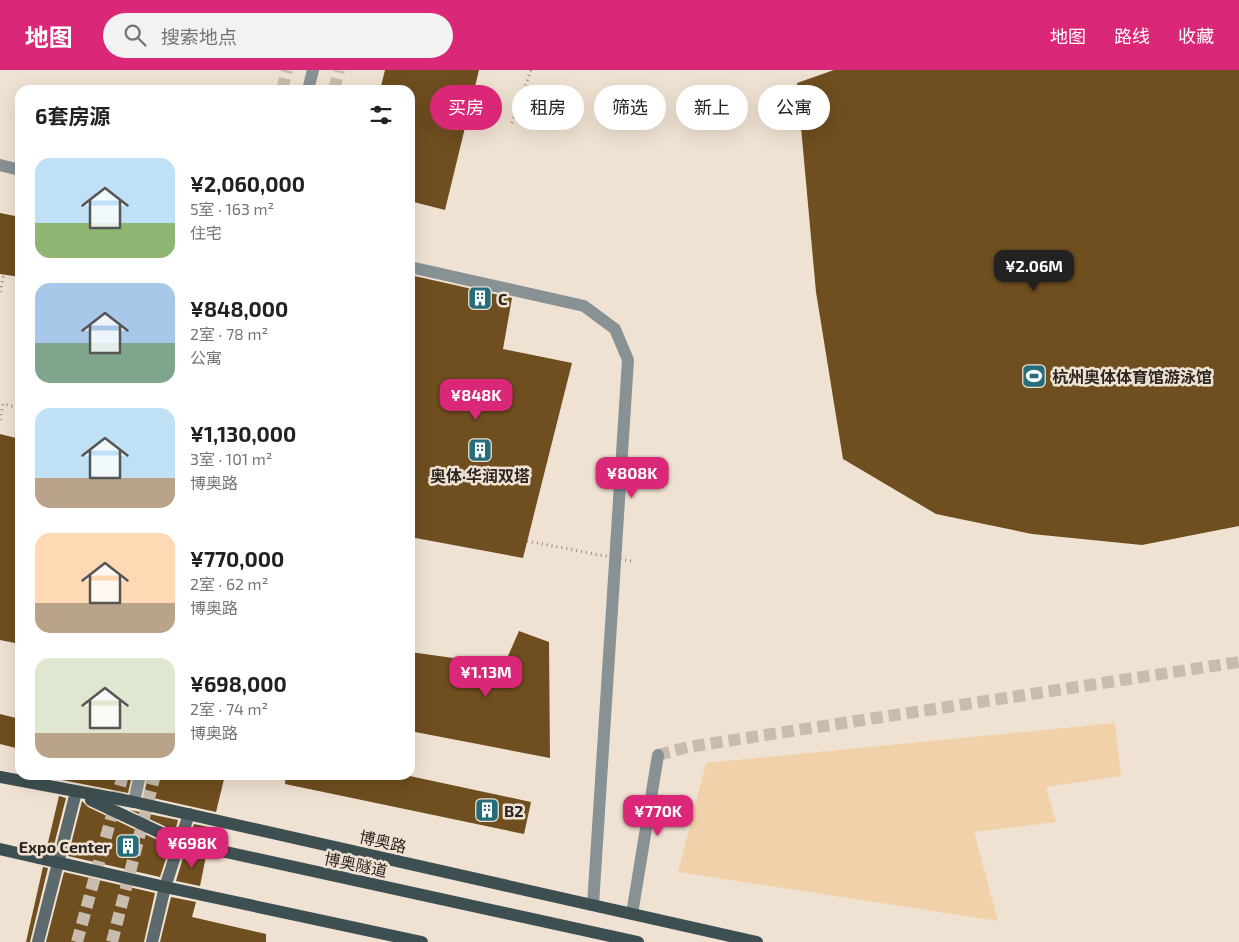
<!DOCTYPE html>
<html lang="zh">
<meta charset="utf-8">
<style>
body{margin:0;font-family:"Exo 2","Noto Sans SC",sans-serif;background:#f2f2f2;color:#202124;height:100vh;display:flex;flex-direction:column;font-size:19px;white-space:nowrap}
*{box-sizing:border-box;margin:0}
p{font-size:16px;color:#757577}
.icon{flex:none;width:28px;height:28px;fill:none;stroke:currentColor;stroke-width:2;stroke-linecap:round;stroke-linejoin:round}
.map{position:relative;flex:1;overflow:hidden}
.details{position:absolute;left:15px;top:15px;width:400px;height:695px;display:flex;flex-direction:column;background:#fff;border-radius:15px;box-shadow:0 5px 20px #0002}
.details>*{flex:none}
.banner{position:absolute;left:430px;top:15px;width:475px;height:45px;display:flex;gap:10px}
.price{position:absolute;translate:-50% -42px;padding:0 11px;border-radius:10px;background:#db2777;color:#fff;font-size:16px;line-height:32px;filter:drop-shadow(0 1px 2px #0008)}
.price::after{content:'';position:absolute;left:50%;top:30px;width:15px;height:11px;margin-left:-8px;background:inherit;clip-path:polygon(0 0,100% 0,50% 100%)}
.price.current{background:#222;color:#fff}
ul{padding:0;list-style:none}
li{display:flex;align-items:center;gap:15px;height:125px;padding:0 20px}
li span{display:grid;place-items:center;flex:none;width:140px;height:100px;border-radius:15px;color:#555}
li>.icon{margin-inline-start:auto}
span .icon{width:60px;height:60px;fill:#fffc;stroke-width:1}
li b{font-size:21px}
h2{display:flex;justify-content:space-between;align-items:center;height:60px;padding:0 20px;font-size:21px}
.chip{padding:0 18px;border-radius:22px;background:#fff;box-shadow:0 5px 20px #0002;font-size:18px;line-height:45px}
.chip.current{background:#db2777;color:#fff}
header{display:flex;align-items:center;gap:30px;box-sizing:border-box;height:70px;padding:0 25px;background:#db2777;color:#fff}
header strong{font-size:24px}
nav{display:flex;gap:28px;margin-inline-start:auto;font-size:18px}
.search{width:350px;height:45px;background:#f2f2f2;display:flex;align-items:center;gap:12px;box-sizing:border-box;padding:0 18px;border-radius:28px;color:#757577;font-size:19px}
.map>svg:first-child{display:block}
.green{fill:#f0d1a9}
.building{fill:#6f4e1f}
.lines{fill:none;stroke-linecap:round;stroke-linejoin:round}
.minor-tunnel{stroke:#c8bcae;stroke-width:12;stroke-dasharray:12 6;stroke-linecap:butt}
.secondary-tunnel{stroke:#c8bcae;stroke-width:12;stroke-dasharray:12 6;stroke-linecap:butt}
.path{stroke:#93897e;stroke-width:3;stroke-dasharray:1 4;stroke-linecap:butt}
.minor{stroke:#889294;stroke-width:12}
.secondary{stroke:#5c6a6e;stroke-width:12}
.primary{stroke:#3e4f52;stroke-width:12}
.path-bridge{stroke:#93897e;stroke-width:3;stroke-dasharray:1 4;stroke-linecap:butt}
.labels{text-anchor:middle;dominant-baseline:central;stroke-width:5;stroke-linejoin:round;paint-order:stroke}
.poi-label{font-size:16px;font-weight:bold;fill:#2a251f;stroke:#f0e2d2;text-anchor:start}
.street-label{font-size:16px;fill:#2a251f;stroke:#f0e2d2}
</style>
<header>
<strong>地图</strong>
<div class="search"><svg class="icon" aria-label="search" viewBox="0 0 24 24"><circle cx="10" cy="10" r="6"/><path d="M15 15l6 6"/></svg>搜索地点</div>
<nav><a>地图</a><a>路线</a><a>收藏</a></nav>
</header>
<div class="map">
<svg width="1239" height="872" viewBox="0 0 1239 872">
<rect width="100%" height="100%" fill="#f0e2d2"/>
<path class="green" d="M1115,653L1121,706L1046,717L1056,752L974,762L998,851L678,802L706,693Z"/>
<g class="building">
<path d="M385,0H479L445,140L410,131V20H380Z"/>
<path d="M834,0H1239V456L1142,475L1032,464L936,444L843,389L816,222L797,13Z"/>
<path d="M0,143L20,147V207L0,204Z"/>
<path d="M410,205L512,228L503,279L572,293L523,488L410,467Z"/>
<path d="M0,364L20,369V574L0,570Z"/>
<path d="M519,561L549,572L550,688L410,661V582L504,595Z"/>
<path d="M0,644L20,649V679L0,674Z"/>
<path d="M64,705H132L128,723L62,710Z"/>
<path d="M148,705H225L216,742L144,726Z"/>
<path d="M286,705H405L531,732L524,764L285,714Z"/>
<path d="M59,726L66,728L52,783L46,781Z"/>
<path d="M82,731L88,737L170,776L160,807L68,786Z"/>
<path d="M130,740L178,750L175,761Z"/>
<path d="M194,754L213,758L210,770L190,766Z"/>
<path d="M185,781L206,786L200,816L176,811Z"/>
<path d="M43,797L48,798L30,872H26Z"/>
<path d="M64,802L155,823L144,872H46Z"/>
<path d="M171,827L196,832L192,847L266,864V872H160Z"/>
</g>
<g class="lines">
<path class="minor-tunnel" d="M658,685L688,677L1239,592"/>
<g class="secondary-tunnel">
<path d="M282,20L287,0"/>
<path d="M334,20L339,0"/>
<path d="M77,872L123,705"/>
<path d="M112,872L155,705"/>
</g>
<g class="path">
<path d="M512,53L531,0"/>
<path d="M0,222L4,204"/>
<path d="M0,350L3,334L20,338"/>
</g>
<g class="minor">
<path d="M308,20L313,0"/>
<path d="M0,95L20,100"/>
<path d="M410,197L584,236L615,259L628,290L593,835"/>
<path d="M134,732L140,705"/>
<path d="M632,844L658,685"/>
</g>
<g class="secondary">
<path d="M38,872L76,722"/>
<path d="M152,872L165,817L189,744"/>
</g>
<g class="primary">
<path d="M0,707L134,732L757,872"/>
<path d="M91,730L180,772L638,872"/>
<path d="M0,779L165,817L422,872"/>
</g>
<path class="path-bridge" d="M527,471L631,491"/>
</g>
<defs>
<g id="building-square" transform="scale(1.25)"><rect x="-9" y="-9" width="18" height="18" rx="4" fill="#266d7b" stroke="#f0e2d2"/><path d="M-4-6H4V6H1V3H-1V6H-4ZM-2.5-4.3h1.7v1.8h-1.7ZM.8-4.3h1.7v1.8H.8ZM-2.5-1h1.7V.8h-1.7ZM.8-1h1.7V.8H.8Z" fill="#fff"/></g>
<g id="stadium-square" transform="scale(1.25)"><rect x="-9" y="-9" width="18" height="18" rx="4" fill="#266d7b" stroke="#f0e2d2"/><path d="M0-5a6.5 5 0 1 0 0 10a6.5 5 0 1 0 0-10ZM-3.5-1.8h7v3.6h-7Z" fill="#fff"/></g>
</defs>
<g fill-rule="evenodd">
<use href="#building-square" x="480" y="228"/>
<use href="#stadium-square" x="1034" y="306"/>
<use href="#building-square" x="480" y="380"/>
<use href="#building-square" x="487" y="740"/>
<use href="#building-square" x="128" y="776"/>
</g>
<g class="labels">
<g class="poi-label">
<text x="498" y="228">C</text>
<text x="1052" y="306">杭州奥体体育馆游泳馆</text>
<text x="480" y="405" text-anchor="middle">奥体·华润双塔</text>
<text x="504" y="740">B2</text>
<text x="110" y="776" text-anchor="end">Expo Center</text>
</g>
<g class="street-label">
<text transform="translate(383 771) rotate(13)">博奥路</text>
<text transform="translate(356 794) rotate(12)">博奥隧道</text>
</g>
</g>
</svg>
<b class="price current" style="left:1034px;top:222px">¥2.06M</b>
<b class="price" style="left:476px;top:351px">¥848K</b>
<b class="price" style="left:632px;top:429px">¥808K</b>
<b class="price" style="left:486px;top:628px">¥1.13M</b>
<b class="price" style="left:658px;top:767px">¥770K</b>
<b class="price" style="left:192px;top:799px">¥698K</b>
<div class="banner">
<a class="chip current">买房</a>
<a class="chip">租房</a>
<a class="chip">筛选</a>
<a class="chip">新上</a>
<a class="chip">公寓</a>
</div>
<section class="details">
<h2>6套房源<svg class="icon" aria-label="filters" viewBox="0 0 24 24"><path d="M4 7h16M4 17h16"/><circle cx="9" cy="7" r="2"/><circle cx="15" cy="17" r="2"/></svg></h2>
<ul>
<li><span style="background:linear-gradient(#bfe0f5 65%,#8fb573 0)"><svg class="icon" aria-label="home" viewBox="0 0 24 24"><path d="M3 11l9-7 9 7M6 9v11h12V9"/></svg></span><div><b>¥2,060,000</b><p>5室 · 163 m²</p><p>住宅</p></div></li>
<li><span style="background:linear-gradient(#a9c7e8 60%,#7fa58c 0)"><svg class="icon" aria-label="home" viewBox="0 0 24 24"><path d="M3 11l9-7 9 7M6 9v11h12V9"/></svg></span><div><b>¥848,000</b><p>2室 · 78 m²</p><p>公寓</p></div></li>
<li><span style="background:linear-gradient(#bfe0f5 70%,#b9a48a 0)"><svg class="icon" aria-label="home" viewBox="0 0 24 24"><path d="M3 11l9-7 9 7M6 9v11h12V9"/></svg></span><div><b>¥1,130,000</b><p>3室 · 101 m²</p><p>博奥路</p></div></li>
<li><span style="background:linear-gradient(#ffd9b3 70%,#b9a48a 0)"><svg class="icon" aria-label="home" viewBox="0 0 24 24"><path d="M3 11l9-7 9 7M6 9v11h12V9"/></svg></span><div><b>¥770,000</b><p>2室 · 62 m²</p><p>博奥路</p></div></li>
<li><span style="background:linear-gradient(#dfe7d0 75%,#b9a48a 0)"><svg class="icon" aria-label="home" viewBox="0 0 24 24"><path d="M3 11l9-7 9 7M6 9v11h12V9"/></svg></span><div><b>¥698,000</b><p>2室 · 74 m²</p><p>博奥路</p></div></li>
</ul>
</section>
</div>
